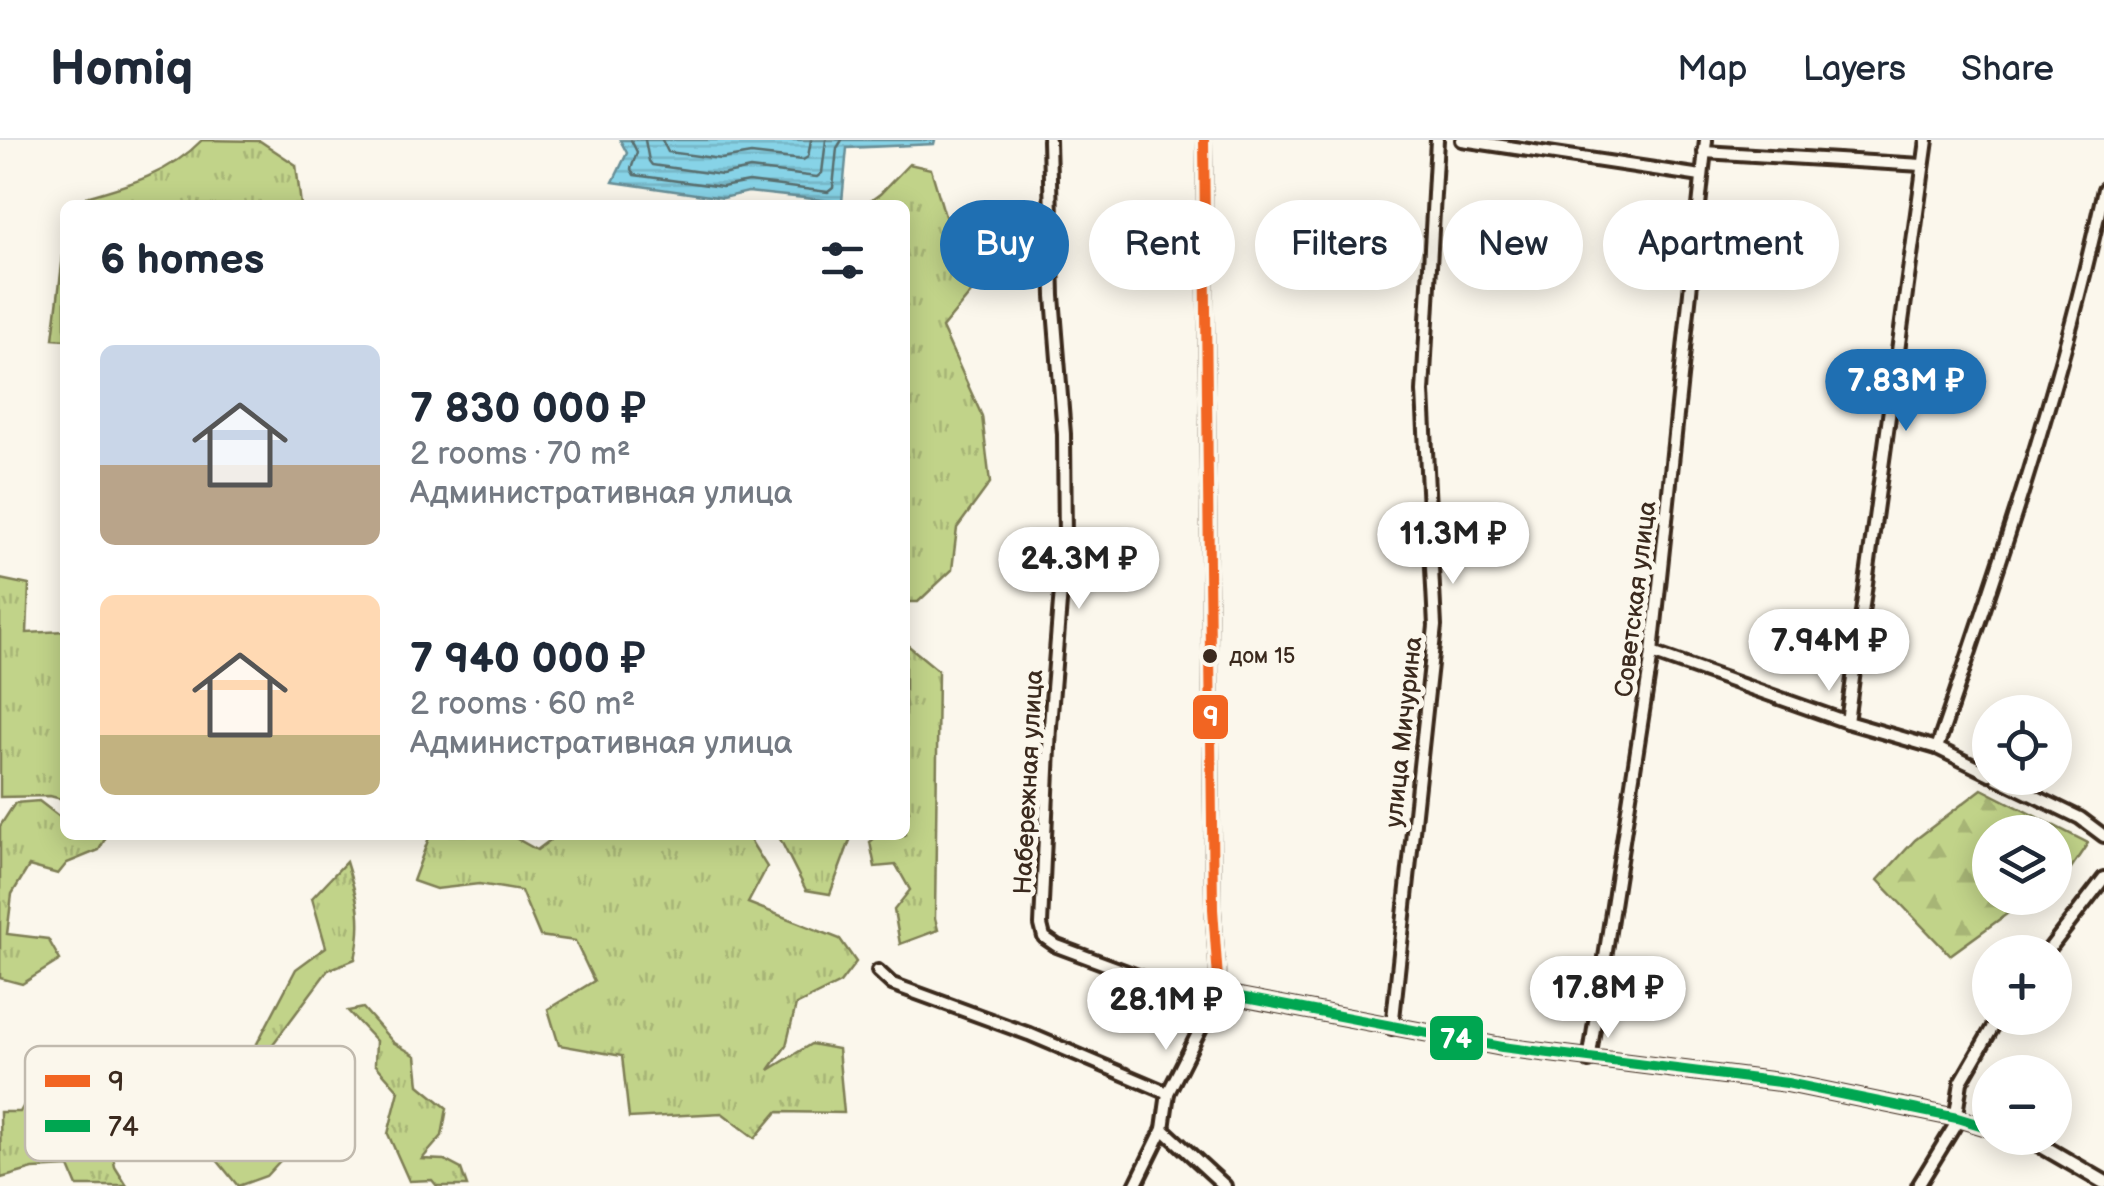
<!DOCTYPE html>
<meta charset="utf-8">
<style>
body{margin:0;font-family:"Balsamiq Sans",sans-serif;background:#f2f2f3;color:#1f2937;height:100vh;display:flex;flex-direction:column;font-size:38px;white-space:nowrap}
*{box-sizing:border-box;margin:0}
p{font-size:32px;color:#747a83}
.icon{flex:none;width:55px;height:55px;fill:none;stroke:currentColor;stroke-width:2;stroke-linecap:round;stroke-linejoin:round}
.map{position:relative;flex:1;overflow:hidden}
.side{position:absolute;left:60px;top:60px;width:850px;height:640px;display:flex;flex-direction:column;background:#fff;border-radius:15px;box-shadow:0 5px 25px #0003}
.side>*{flex:none}
.hud{position:absolute;left:940px;top:60px;width:950px;height:90px;display:flex;gap:20px}
.tools{position:absolute;left:1972px;top:555px;display:grid;gap:20px}
.tools a{display:grid;place-items:center;width:100px;height:100px;border-radius:50%;background:#fff;box-shadow:0 5px 25px #0003;font-size:50px}
.price{position:absolute;translate:-50% -85px;padding:0 22px;border-radius:35px;background:#fff;color:#222;font-size:32px;line-height:65px;filter:drop-shadow(0 2px 5px #0008)}
.price::after{content:'';position:absolute;left:50%;top:60px;width:30px;height:22px;margin-left:-15px;background:inherit;clip-path:polygon(0 0,100% 0,50% 100%)}
.price.selected{background:#1f6fb2;color:#fff}
ul{padding:0;list-style:none}
li{display:flex;align-items:center;gap:30px;height:250px;padding:0 40px}
li span{display:grid;place-items:center;flex:none;width:280px;height:200px;border-radius:15px;color:#555}
li>.icon{margin-inline-start:auto}
span .icon{width:120px;height:120px;fill:#fffc;stroke-width:1}
li b{font-size:42px}
h2{display:flex;justify-content:space-between;align-items:center;height:120px;padding:0 40px;font-size:42px}
.pill{padding:0 35px;border-radius:45px;background:#fff;box-shadow:0 5px 25px #0003;font-size:35px;line-height:90px}
.pill.selected{background:#1f6fb2;color:#fff}
header{display:flex;align-items:center;gap:60px;box-sizing:border-box;height:140px;padding:0 50px;background:#fff;border-bottom:2px solid #e0e1e3}
header strong{font-size:48px}
nav{display:flex;gap:55px;margin-inline-start:auto;font-size:35px}
.map>svg:first-child{display:block}
.grass{fill:url(#grass-tufts);stroke:#7e7e54;stroke-width:2.5}
.forest{fill:url(#forest-firs);stroke:#7e7e54;stroke-width:2.5}
.water{fill:url(#water-rules);stroke:#698f97;stroke-width:2.5}
.lines{fill:none;stroke-linecap:round;stroke-linejoin:round}
.shore{stroke:#596e6e;stroke-width:2.5}
.minor-casing{stroke:#3b2a1e;stroke-width:18}
.tertiary-casing{stroke:#3b2a1e;stroke-width:20}
.minor{stroke:#fbf7ec;stroke-width:10}
.tertiary{stroke:#fbf7ec;stroke-width:12}
.bus-1-casing{stroke:#fbf7ec;stroke-width:18}
.bus-2-casing{stroke:#fbf7ec;stroke-width:18}
.bus-1{stroke:#f26522;stroke-width:10}
.bus-2{stroke:#00a651;stroke-width:10}
.bus-dot{fill:#3b2a1e;stroke:#fbf7ec;stroke-width:4}
.labels{text-anchor:middle;dominant-baseline:central;stroke-width:10;stroke-linejoin:round;paint-order:stroke}
.bus-label{font-size:22px;fill:#3b2a1e;stroke:#fbf7ec;text-anchor:start}
.street-label{font-size:25px;fill:#3b2a1e;stroke:#fbf7ec}
.key{fill:#fbf7ec;stroke:#c1baae;stroke-width:2.5}
.key-label{font-size:28px;fill:#3b2a1e}
.line-badge{stroke:#fbf7ec;stroke-width:4}
.badge-label{font-size:28px;text-anchor:middle;font-weight:bold;fill:#fff}
</style>
<header>
<strong>Homiq</strong>
<nav><a>Map</a><a>Layers</a><a>Share</a></nav>
</header>
<div class="map">
<svg width="2104" height="1046" viewBox="0 0 2104 1046">
<defs>
<pattern id="grass-tufts" width="24" height="20" patternUnits="userSpaceOnUse" patternTransform="scale(2.5)"><rect width="24" height="20" fill="#c1d389"/><path d="M3 7l-1-3M5 7V3M7 7l1-3M15 17l-1-3M17 17v-4M19 17l1-3" fill="none" stroke="#a7b576"/></pattern>
<pattern id="forest-firs" width="22" height="20" patternUnits="userSpaceOnUse" patternTransform="scale(2.5)"><rect width="22" height="20" fill="#c1d389"/><path d="M5 1l3.5 6h-7zM16 11l3.5 6h-7z" fill="#a7b576"/></pattern>
<pattern id="water-rules" width="6" height="5" patternUnits="userSpaceOnUse" patternTransform="scale(2.5)"><rect width="6" height="5" fill="#87d3e7"/><path d="M0 2.5h6" fill="none" stroke="#75b5c6"/></pattern>
</defs>
<rect width="100%" height="100%" fill="#fbf7ec"/>
<filter id="ink" filterUnits="userSpaceOnUse"><feTurbulence type="fractalNoise" baseFrequency=".01" numOctaves="2"/><feDisplacementMap in="SourceGraphic" scale="20" xChannelSelector="R" yChannelSelector="G"/><feConvolveMatrix kernelMatrix="1 2 1 2 8 2 1 2 1" color-interpolation-filters="sRGB"/></filter>
<g filter="url(#ink)">
<g class="grass">
<path d="M202,0L260,1L296,25L301,65H79L86,57C129,45 170,33 202,0Z"/>
<path d="M909,24L931,29L945,76L976,147L942,188L982,276L990,343L957,388L952,430L918,462H905V65H865L880,54Z"/>
<path d="M65,99V200L53,199Z"/>
<path d="M0,439L29,445L27,493L65,491V660L50,656L0,657Z"/>
<path d="M905,503L938,530L935,778L938,790L900,804L894,770L910,750L896,725L875,727L870,702L878,695H905V674L909,671L905,662Z"/>
<path d="M39,661L65,681V695H107L99,710L67,723L58,734L29,726L12,754L7,794L48,799L60,820L22,844L0,838V686L15,663Z"/>
<path d="M430,695H510L537,710L557,695H747L767,727L748,763L840,799L856,822L840,843L796,865L786,906L769,930L811,904L838,909L844,973L777,972L755,998L722,973L629,978L622,916L559,905L548,869L594,841L575,801L540,796L521,751L479,744L436,749L413,741Z"/>
<path d="M778,695H852L830,754L806,750Z"/>
<path d="M346,722C358,760 364,779 355,819L328,830L247,939L239,938L296,829L326,807L312,758Z"/>
<path d="M363,868L393,902L416,916L419,945L447,968L442,996L422,1019L444,1020L461,1029L467,1046H437L432,1040L409,1041L388,994L399,951L375,924L376,901L348,871Z"/>
<path d="M56,928L176,963L194,976L236,975L260,988L248,1010L271,1000L291,1009L266,1036L238,1046L204,1004L164,985L134,981L109,995L115,1027L127,1046H77L69,1027L33,1029L1,1038L0,972H20L35,946Z"/>
</g>
<path class="forest" d="M1982,649L2088,703L2071,728L2055,739V692H1990V758H2029L1950,815L1878,740L1915,700Z"/>
<path class="water" d="M620,0H935L934,4L847,8L842,62L748,52L723,58L613,42L627,13Z"/>
<g class="lines">
<g class="shore">
<path d="M631,0L637,12L631,29L634,35L722,47L749,42L828,52L833,48L837,8L842,0"/>
<path d="M645,0L649,21L652,25L722,35L750,29L817,37L822,33L826,0"/>
<path d="M662,0L668,12L721,19L751,14L803,20L808,17L811,0"/>
</g>
<g class="minor-casing">
<g id="minor">
<path d="M1049,0L1053,156L1064,294L1065,401L1050,586L1041,785L1044,797L1057,806L1202,860L1219,853"/>
<path d="M1204,0L1213,769L1219,853"/>
<path d="M1462,0L1701,36"/>
<path d="M1704,12L1922,25"/>
<path d="M1652,513L1847,582L1937,608L1990,634"/>
<path d="M1847,582L1927,0"/>
<path d="M1937,608C2000,424 2063,240 2104,49"/>
<path d="M1997,638L2080,678L2104,696"/>
<path d="M2047,812L2104,738"/>
<path d="M878,831L892,844L1029,894L1168,953"/>
<path d="M1392,888L1435,486L1423,252L1437,0"/>
<path d="M1589,921L1652,513L1706,0"/>
<path d="M1163,989L1225,1046"/>
<path d="M1135,1046L1163,989L1168,953L1218,854"/>
<path d="M1918,1046L1954,987L1961,942L1998,878"/>
</g>
</g>
<g class="tertiary-casing">
<g id="tertiary">
<path d="M1219,853L1502,907L1787,943L1957,978L1990,988"/>
<path d="M2020,998L2035,1002L2104,1042"/>
</g>
</g>
<use href="#minor" class="minor"/>
<use href="#tertiary" class="tertiary"/>
<g class="bus-1-casing">
<path id="bus-1" d="M1204,0L1213,769L1219,853"/>
</g>
<g class="bus-2-casing">
<path id="bus-2" d="M1219,853L1502,907L1787,943L1957,978L1990,988"/>
</g>
<use href="#bus-1" class="bus-1"/>
<use href="#bus-2" class="bus-2"/>
</g>
</g>
<circle class="bus-dot" cx="1210" cy="516" r="9"/>
<g class="labels">
<g class="bus-label">
<text x="1229" y="516">дом 15</text>
</g>
<g class="street-label">
<text transform="translate(1636 459) rotate(-83)">Советская улица</text>
<text transform="translate(1404 592) rotate(-84)">улица Мичурина</text>
<text transform="translate(1029 642) rotate(-87)">Набережная улица</text>
</g>
</g>
<rect x="25" y="906" width="330" height="115" rx="15" class="key"/>
<rect x="45" y="935" width="45" height="12" fill="#f26522"/>
<rect x="45" y="980" width="45" height="12" fill="#00a651"/>
<g class="key-label">
<text x="108" y="951">9</text>
<text x="108" y="996">74</text>
</g>
<g class="line-badge">
<rect x="1191" y="553" width="39" height="48" rx="10" fill="#f26522"/>
<rect x="1428" y="874" width="57" height="48" rx="10" fill="#00a651"/>
</g>
<g class="badge-label">
<text x="1211" y="586">9</text>
<text x="1456" y="908">74</text>
</g>
</svg>
<div class="tools">
<a><svg class="icon" aria-label="locate" viewBox="0 0 24 24"><circle cx="12" cy="12" r="6"/><path d="M12 2v4M12 18v4M2 12h4M18 12h4"/></svg></a>
<a><svg class="icon" aria-label="layers" viewBox="0 0 24 24"><path d="M12 4l9 5-9 5-9-5zM3 14l9 5 9-5"/></svg></a>
<a>+</a>
<a>−</a>
</div>
<b class="price selected" style="left:1906px;top:294px">7.83M ₽</b>
<b class="price" style="left:1453px;top:447px">11.3M ₽</b>
<b class="price" style="left:1079px;top:472px">24.3M ₽</b>
<b class="price" style="left:1829px;top:554px">7.94M ₽</b>
<b class="price" style="left:1608px;top:901px">17.8M ₽</b>
<b class="price" style="left:1166px;top:913px">28.1M ₽</b>
<div class="hud">
<a class="pill selected">Buy</a>
<a class="pill">Rent</a>
<a class="pill">Filters</a>
<a class="pill">New</a>
<a class="pill">Apartment</a>
</div>
<section class="side">
<h2>6 homes<svg class="icon" aria-label="filters" viewBox="0 0 24 24"><path d="M4 7h16M4 17h16"/><circle cx="9" cy="7" r="2"/><circle cx="15" cy="17" r="2"/></svg></h2>
<ul>
<li><span style="background:linear-gradient(#c9d6e8 60%,#b9a48a 0)"><svg class="icon" aria-label="home" viewBox="0 0 24 24"><path d="M3 11l9-7 9 7M6 9v11h12V9"/></svg></span><div><b>7 830 000 ₽</b><p>2 rooms · 70 m²</p><p>Административная улица</p></div></li>
<li><span style="background:linear-gradient(#ffd9b3 70%,#c2b280 0)"><svg class="icon" aria-label="home" viewBox="0 0 24 24"><path d="M3 11l9-7 9 7M6 9v11h12V9"/></svg></span><div><b>7 940 000 ₽</b><p>2 rooms · 60 m²</p><p>Административная улица</p></div></li>
</ul>
</section>
</div>
